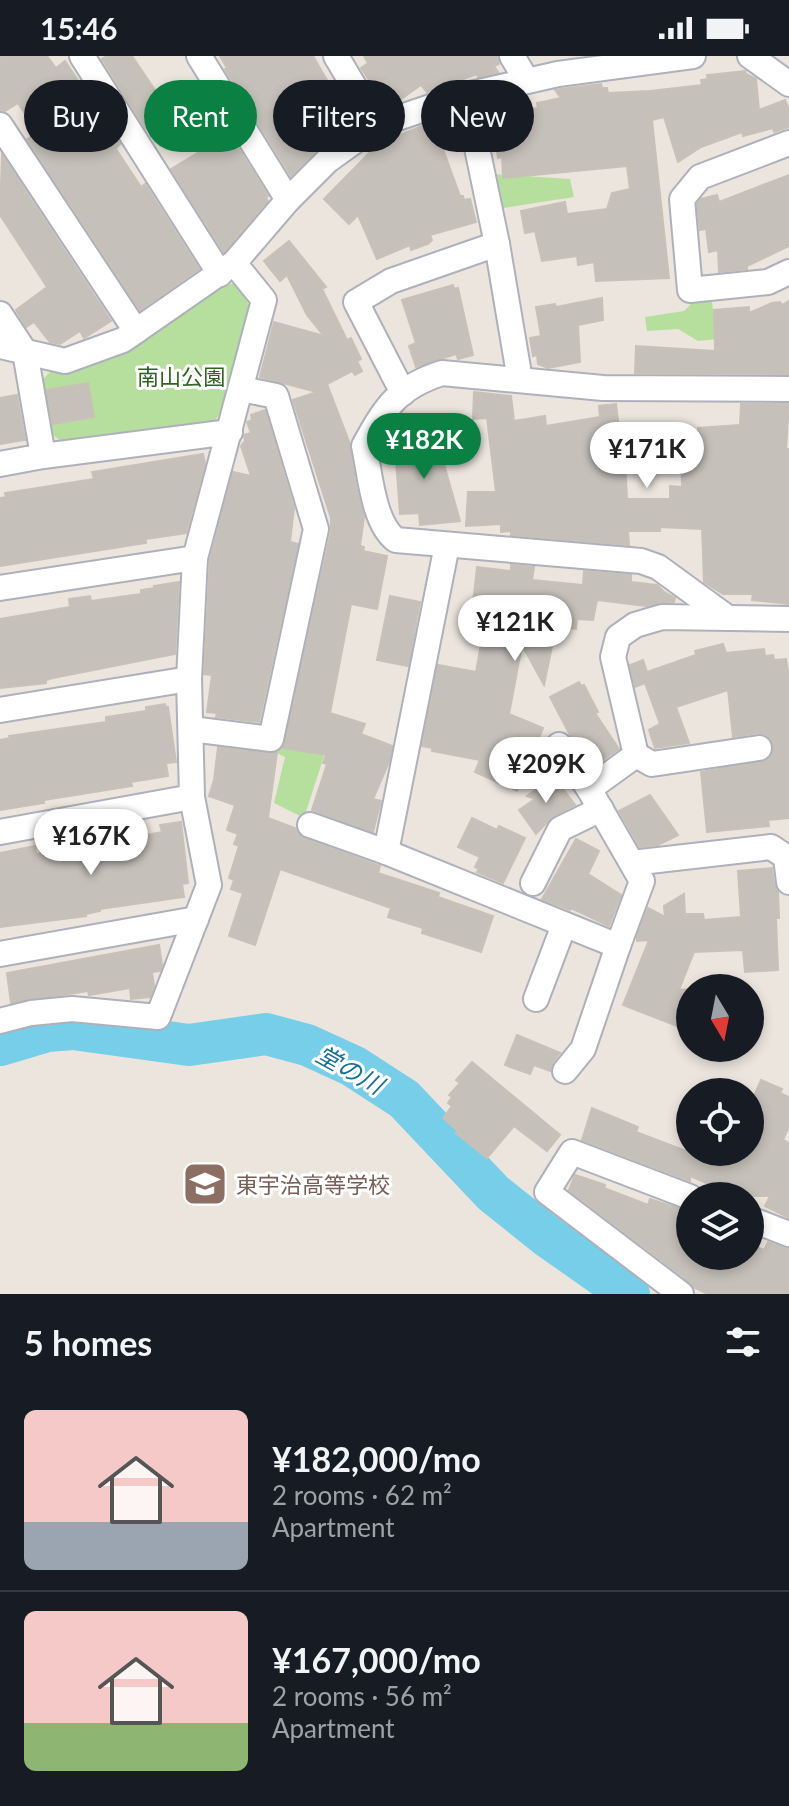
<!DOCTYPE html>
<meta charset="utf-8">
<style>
body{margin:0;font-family:Lato,"Noto Sans JP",sans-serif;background:#242831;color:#f1f3f6;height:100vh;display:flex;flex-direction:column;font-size:30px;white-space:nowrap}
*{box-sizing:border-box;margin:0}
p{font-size:26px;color:#9ea1a6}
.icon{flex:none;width:44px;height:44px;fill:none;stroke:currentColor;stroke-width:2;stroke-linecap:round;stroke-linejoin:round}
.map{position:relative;height:1238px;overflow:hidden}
.panel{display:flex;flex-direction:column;background:#171b24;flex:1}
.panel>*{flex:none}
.top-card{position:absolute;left:24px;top:24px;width:742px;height:72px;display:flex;gap:16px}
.needle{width:52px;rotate:170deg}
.controls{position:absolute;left:676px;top:918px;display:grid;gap:16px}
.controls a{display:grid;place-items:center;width:88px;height:88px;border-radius:50%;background:#171b24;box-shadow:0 4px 12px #0003;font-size:40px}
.price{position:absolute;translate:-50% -68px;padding:0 18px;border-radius:28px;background:#fff;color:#222;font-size:26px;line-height:52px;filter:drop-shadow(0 2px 4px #0008)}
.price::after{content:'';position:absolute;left:50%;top:48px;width:24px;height:18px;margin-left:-12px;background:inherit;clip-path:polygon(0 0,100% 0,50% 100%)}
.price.on{background:#0b8043;color:#fff}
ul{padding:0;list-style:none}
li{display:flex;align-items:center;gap:24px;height:200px;padding:0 24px}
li+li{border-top:2px solid #363941}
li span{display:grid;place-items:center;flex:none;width:224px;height:160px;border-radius:12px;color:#555}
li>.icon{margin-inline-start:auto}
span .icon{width:96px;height:96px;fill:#fffc;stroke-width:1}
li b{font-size:34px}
h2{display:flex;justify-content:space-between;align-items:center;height:96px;padding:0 24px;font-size:34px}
.tag{padding:0 28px;border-radius:36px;background:#171b24;box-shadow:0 4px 12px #0003;font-size:28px;line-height:72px}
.tag.on{background:#0b8043;color:#fff}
.status{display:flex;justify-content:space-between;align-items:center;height:56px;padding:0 40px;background:#171b24;direction:ltr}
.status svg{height:22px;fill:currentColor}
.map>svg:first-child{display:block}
.green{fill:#b6df9d}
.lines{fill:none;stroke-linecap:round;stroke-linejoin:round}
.river{stroke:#77cee8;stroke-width:42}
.building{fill:#c5c0b9;stroke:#c7c1b7;stroke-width:2}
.minor-casing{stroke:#aeb1bb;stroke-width:28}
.minor{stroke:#fff;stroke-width:24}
.labels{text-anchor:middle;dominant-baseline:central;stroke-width:6;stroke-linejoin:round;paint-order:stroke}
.park-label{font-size:22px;fill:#30641e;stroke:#fff}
.education-label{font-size:22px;fill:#785e54;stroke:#fff;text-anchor:start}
.water-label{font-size:24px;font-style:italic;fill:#156e95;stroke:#fff}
</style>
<div class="status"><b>15:46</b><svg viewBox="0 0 49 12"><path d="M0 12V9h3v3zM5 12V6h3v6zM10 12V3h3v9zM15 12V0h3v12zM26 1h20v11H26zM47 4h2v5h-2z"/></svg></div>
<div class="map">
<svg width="789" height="1238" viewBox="0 0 789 1238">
<rect width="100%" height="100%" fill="#ece5de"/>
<g class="green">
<path d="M491,118L570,123L574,141L497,153Z"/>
<path d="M238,226L253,258L225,350L214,366L65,388L50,377L42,324L54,312L73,316L123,297L220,231Z"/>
<path d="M711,239L717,283L698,285L678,273L647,275L645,261L684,255L690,249V242Z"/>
<path d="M278,685L324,700L304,762L274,747L285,701L275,696Z"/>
</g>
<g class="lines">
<path class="river" d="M0,989L47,975L73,973L189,989L266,978L307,989L353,1010L404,1043L493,1137L548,1181L629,1238"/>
</g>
<g class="building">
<path d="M0,0H47L56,12L65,5L120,88L116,93L141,131L145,128L199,213L140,254L27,83L37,77L18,47L5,55L0,54Z"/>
<path d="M107,0H132L173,61L153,74L150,70L146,73L102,3Z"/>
<path d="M220,0H313L338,43L341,42L355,66L318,93L291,120L225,13L227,12Z"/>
<path d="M364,0H497L499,8L494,10L498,16L478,21L477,18L427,36L421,29L397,46L389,29L384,33L380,27L374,31L361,12L368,7Z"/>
<path d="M745,15L746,18L756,23L759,54L785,44L789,54V71L774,76L773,72L743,80L742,76L701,91L678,106L664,61L652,64L669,222L596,225L594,206L578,209L577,200L542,205L535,175L525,177L521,155L565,146L567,158L607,153L612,137L630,133L627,110L503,122L502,101L498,102L496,89L492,90L485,59L538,52L537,47L561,42L555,34L561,33L601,28L602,32H607L608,37L650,35L702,29L701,24L708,23L707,19Z"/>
<path d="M199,29L268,140L266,142L268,145L224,196L171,113L199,96L196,92L203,88L175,44Z"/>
<path d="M456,63L461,87L443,93L460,140H463L464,144L470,143L476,166L430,179L432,184L428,188L411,194L410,189L377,203L358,159L349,168L324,143L379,87L435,65Z"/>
<path d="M2,99L111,265L84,282L80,275L60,288L50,286L34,266L26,271L16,254L47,231L0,159Z"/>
<path d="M789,119V190L747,210V213L719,216L718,194L709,196L706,173L700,174L697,148L701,143L717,139L719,146Z"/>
<path d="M289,185L326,231L322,233L347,284L351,282L361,303L357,305L362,315L355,319L352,315L327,328L350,388L356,430L364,461L360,490L364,491L363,495L387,500L377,553L351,548L330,657L365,668L361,678L392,690L389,706L373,743L381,745L373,776L312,754L327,708L323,707L326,699L283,692L331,476V462L293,344L317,336L260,321L274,266L324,280L307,259L287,219L280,225L264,205Z"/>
<path d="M453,229L454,233L458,232L473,299L458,303L456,298L416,311L409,290L416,287L402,244Z"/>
<path d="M602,242L603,264L578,269L580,306L548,312L538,308L537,299L533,300L530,282L541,280L536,251L555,248L556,251Z"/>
<path d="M789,245V318L635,317L636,290L715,295L714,254L749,251V257L772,247L780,246L782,249Z"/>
<path d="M88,327L94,361L53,368L47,334Z"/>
<path d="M474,336L511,340L514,365L545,360L546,370L600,361L599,350L616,348L620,381H624L627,443H670V430L682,431L681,377H698V372L740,369L741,348H789L786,393H789V548L752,544L753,538H723L704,526L702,473L660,471V475H628L629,489L511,479V475L501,476V468L466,470L468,436H496L487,362L473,363Z"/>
<path d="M17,339L25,384L0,388V342Z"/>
<path d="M265,354L294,452L290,486L298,488L259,666L216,661L217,657L207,656L212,619L204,618L210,504L233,416L251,420L241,390L245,385L244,379L251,377L247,366L252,364L251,359Z"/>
<path d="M433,377L436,380L460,465L420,469L419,457L400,458L395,391L400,389V386Z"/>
<path d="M203,398L205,408L186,477L146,483V487L0,510V442L6,441L5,437L94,423L92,416Z"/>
<path d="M511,509L534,511L532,524L583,529L584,515L631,519V526L657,529L664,536L675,542L674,546L646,550L597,544L593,564L577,563L576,573L556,571L544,629L522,589L509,658L543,672L517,735L475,716L480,704L432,695V692L422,690L438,609L476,616L488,550L473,548L477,511L511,515Z"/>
<path d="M179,526L175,598L53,622L46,624V627L0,632V563L70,551L69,543L90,540L91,545L141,538V534L155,532L154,530Z"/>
<path d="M390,540L420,546L408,610L377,604Z"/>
<path d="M723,588L726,597L764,593L765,600L773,599L774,604L786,603L789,621V762L768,764L769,770L707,776L701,716L768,704L773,697L771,683L765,678L758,677L733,681L728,634L676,651L689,687L655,692L649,674L660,668L645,627L635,631L630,609L643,604L647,616L696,599L695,595Z"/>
<path d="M579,626L581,630L584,629L598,656L595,657L619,693L592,711L570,679L550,641Z"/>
<path d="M165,648L166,651H168L176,706L166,707L168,720L131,726L132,730L44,744V747L0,754V684L10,682L9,680L106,666V661L146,655V651Z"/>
<path d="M218,691L277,697L268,762L295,772L305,783L380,810L378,817L439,837L438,841L493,860L481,896L422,877L423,872L388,861L391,852L280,813L255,889L229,880L243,837L231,833L234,824L229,822L239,790L234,788L238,778L227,774L235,749L209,740L214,724Z"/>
<path d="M554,721L575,749L553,760L536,778L519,754L535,743L527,740Z"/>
<path d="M650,739L678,779L658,789L640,791L619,755Z"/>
<path d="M472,762L497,774L499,770L525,782L503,827L477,816L479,813L475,811L480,801L458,791Z"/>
<path d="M181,766L188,827L182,828L184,841L100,853V855L86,858V860L0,871V797L35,790L36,798L112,786L162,776L160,769Z"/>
<path d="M576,783L599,795L588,818L621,839L609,870L571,852L570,854L542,843Z"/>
<path d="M772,812L774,828L778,836L779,862H776L778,914L745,916L743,894L694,896L679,934L690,933V938L677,970L623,949L649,884L637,885V881L648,852L665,861L664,850L684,838L685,858H703L704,864L741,861L738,815Z"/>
<path d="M159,889L162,909L160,915L152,916L154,930L150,941L131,943L130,932L89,939L88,935L11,947L7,917Z"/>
<path d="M517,979L560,997L553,1006L550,1015L534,1009L530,1018L505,1009Z"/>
<path d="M472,1006L560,1079L547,1095L514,1070L487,1102L456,1077L458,1075L443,1062L452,1050L448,1047L452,1041L449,1039L460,1027L456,1024Z"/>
<path d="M761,1024L782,1033L780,1037L789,1041V1070L783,1084L789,1087V1162L765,1150L770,1140H737L690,1120V1125L582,1084L592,1052L638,1071L636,1076L686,1095L688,1091L690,1096H703L728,1106L732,1096H750V1049Z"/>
<path d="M575,1119L605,1129L604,1132L648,1149L650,1143L690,1156V1200H750V1188L764,1194L768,1186L789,1193V1238H708L695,1232L685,1222L569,1134Z"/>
</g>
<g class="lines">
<g class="minor-casing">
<g id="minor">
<path d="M82,0L220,218"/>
<path d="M199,0L288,144"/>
<path d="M336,0L377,69"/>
<path d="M512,0L527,25"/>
<path d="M750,0L789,28"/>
<path d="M466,39L497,188L520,324"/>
<path d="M0,69L136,275"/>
<path d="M789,87L700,121L682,143L690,234L768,226L789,216"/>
<path d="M0,258L25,296L43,400L0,408"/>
<path d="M0,290L65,305L123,284L234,207L288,144L327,105L377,69L466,39L558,18L693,0"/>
<path d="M403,337L356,246L391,225L497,188"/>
<path d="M43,400L230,376"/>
<path d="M0,532L195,502"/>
<path d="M728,562L658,511L641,505L396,484C373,467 370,417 364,390C385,351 398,331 442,317L603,332L789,333"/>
<path d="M0,654L189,623"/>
<path d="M191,673L271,683L316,473L276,340L241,333"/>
<path d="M559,689L589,733"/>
<path d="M636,699L652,708L759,692"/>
<path d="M310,769L386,796L618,890L642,825L589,733L636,699L613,601L618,581L635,569L662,561L789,563"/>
<path d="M0,776L192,741"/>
<path d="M386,796L447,489"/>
<path d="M632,807L771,791L786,801L789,826"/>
<path d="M533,827L560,773L601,753"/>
<path d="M0,898L196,863"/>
<path d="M536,943L564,869"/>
<path d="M0,965L31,957L72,953L158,961L209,829L192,741L189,623L195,502L264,244L234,207"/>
<path d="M565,1015L583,993L618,890"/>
<path d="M750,1163L789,1178"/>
<path d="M681,1238L547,1136L572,1096L690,1141"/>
</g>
</g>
<use href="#minor" class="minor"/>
</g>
<defs>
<g id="school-square" transform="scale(2.3)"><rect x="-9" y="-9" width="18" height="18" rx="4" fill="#8d6e63" stroke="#fff"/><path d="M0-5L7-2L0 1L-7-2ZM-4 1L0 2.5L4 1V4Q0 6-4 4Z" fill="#fff"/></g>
</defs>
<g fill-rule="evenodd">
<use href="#school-square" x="205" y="1128"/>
</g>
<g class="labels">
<g class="park-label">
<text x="181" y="320">南山公園</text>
</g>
<g class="education-label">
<text x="236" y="1128">東宇治高等学校</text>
</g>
<g class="water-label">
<text transform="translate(350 1013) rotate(29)">堂の川</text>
</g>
</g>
</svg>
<div class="controls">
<a><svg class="needle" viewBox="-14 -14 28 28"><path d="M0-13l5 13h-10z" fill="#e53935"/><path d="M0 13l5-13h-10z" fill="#9ea1a6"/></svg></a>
<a><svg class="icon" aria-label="locate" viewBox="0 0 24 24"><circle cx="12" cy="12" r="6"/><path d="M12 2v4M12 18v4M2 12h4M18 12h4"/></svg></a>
<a><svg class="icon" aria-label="layers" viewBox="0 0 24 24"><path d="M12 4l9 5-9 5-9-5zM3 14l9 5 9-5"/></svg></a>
</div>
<b class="price on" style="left:424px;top:425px">¥182K</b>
<b class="price" style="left:647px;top:434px">¥171K</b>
<b class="price" style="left:515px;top:607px">¥121K</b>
<b class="price" style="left:546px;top:749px">¥209K</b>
<b class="price" style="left:91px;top:821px">¥167K</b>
<div class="top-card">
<a class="tag">Buy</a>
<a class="tag on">Rent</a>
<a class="tag">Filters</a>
<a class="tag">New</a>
</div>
</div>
<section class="panel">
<h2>5 homes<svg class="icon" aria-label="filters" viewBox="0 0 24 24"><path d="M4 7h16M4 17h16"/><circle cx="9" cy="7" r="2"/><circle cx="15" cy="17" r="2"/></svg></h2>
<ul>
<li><span style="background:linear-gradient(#f6c9c9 70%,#9aa5b1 0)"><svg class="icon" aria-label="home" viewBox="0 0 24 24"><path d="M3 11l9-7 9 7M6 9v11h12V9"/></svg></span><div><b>¥182,000/mo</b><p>2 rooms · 62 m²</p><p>Apartment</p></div></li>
<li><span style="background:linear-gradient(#f6c9c9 70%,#8fb573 0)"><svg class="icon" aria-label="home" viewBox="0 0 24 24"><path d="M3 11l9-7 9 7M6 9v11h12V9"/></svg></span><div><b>¥167,000/mo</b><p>2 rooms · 56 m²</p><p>Apartment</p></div></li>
</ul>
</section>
